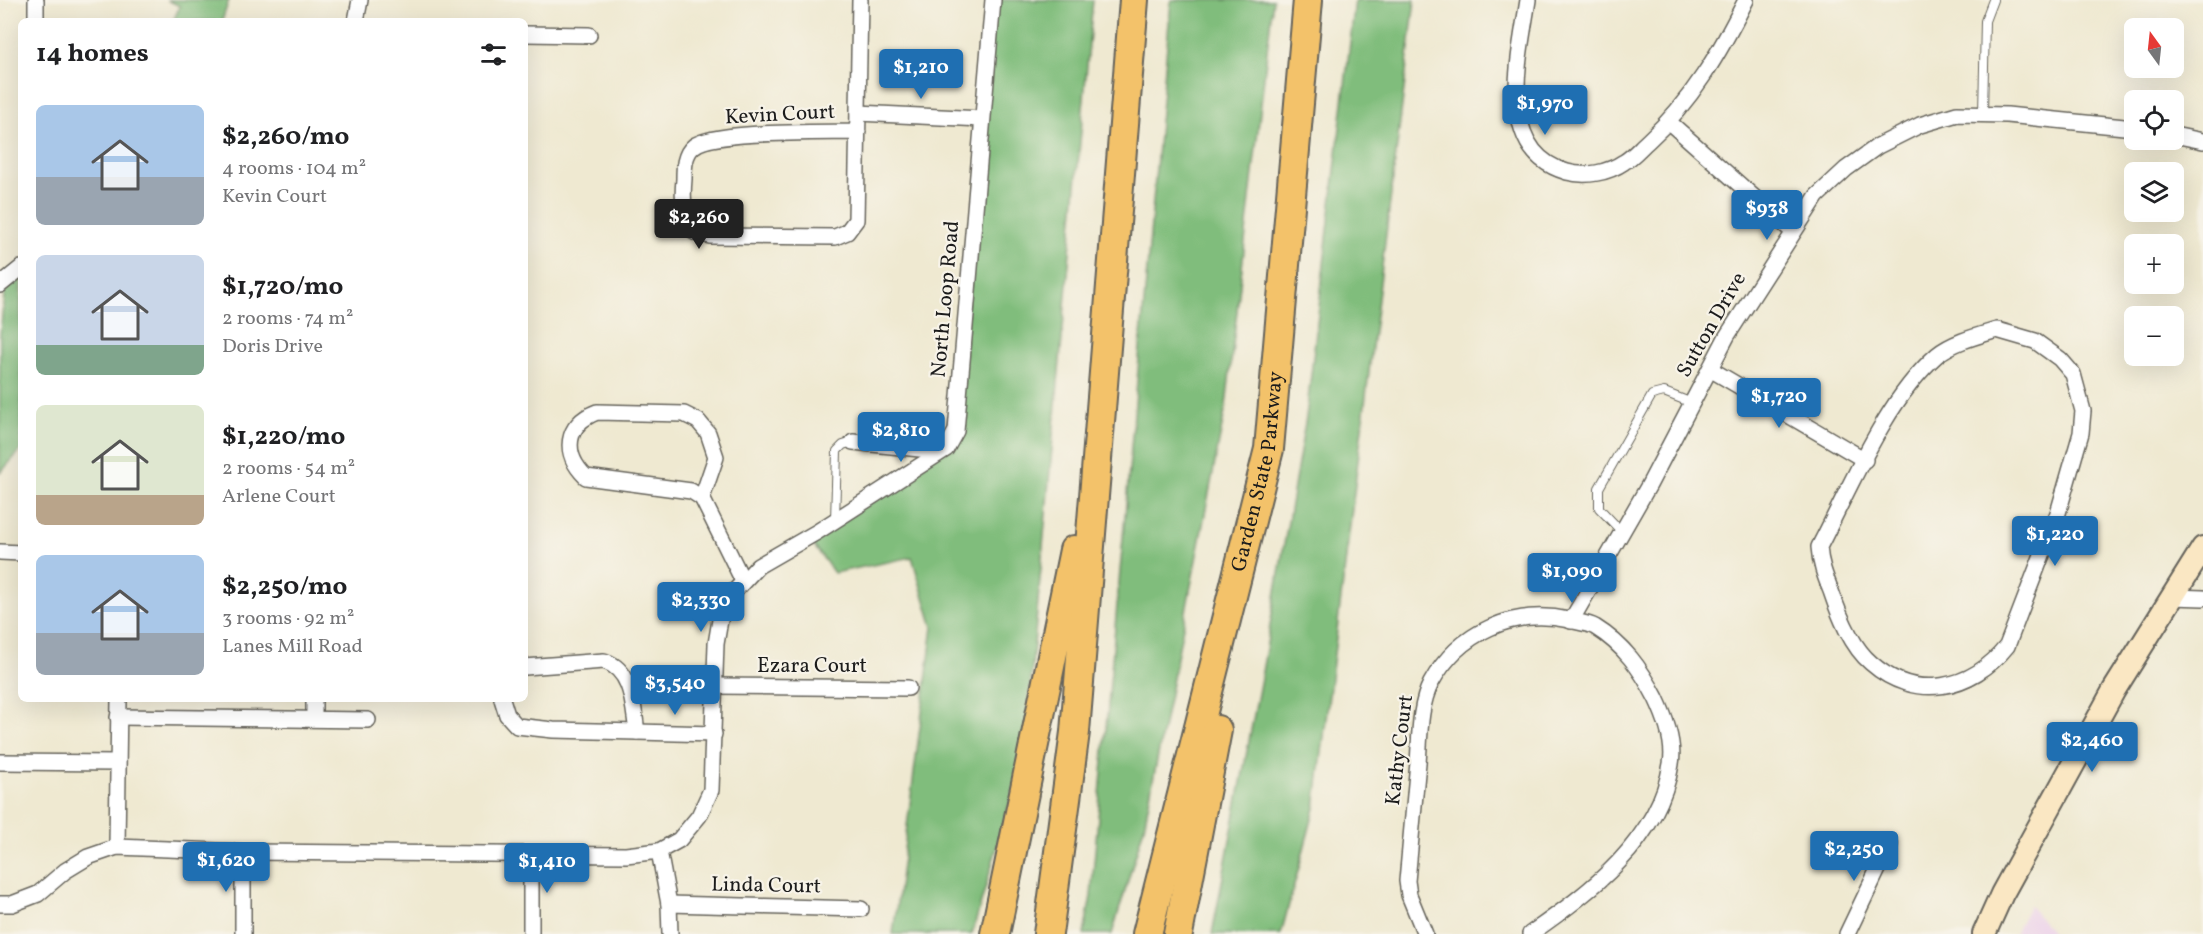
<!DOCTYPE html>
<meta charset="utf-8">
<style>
body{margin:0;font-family:Vollkorn,serif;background:#f6f6f6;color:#202124;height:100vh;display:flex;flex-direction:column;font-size:22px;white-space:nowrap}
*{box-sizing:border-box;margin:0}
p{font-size:20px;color:#757577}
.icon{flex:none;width:33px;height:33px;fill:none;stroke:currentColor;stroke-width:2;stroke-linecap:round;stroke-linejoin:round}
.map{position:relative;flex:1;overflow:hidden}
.panel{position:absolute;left:18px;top:18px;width:510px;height:684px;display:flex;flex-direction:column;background:#fff;border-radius:9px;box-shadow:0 6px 24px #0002}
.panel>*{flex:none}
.needle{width:39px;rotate:345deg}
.controls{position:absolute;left:2124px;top:18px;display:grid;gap:12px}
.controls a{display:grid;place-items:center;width:60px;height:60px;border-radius:9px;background:#fff;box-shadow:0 6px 24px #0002;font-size:30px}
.price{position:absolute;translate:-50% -51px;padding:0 14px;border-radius:6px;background:#1f6fb2;color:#fff;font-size:20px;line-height:39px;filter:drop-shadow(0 2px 3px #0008)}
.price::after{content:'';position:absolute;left:50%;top:36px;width:18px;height:14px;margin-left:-9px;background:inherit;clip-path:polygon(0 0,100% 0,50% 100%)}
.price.active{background:#222;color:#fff}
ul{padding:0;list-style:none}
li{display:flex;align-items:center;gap:18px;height:150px;padding:0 18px}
li span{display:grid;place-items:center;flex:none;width:168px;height:120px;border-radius:9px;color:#555}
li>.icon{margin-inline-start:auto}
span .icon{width:72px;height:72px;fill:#fffc;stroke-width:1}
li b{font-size:26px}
h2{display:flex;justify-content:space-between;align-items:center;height:72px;padding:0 18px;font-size:26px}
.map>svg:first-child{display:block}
.built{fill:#ecd1ea}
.forest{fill:#80bd7c;stroke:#4e6c4c;stroke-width:1.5}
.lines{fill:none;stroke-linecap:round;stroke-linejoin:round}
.service-casing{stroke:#66645b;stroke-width:10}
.minor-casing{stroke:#66645b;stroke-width:18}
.secondary-casing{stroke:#66645b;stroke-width:26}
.motorway-casing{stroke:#66645b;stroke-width:32}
.service{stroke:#fff;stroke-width:8}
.minor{stroke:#fff;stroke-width:15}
.secondary{stroke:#fae7c3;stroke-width:22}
.motorway{stroke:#f3c26a;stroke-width:28}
.labels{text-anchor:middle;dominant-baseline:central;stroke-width:4.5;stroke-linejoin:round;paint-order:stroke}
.street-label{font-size:21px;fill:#1c1c1c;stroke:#f7f3e8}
</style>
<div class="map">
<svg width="2203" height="934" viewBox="0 0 2203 934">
<rect width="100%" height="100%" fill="#f7f3e8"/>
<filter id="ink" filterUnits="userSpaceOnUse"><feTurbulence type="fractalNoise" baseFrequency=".0167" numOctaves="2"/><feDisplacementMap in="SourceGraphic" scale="12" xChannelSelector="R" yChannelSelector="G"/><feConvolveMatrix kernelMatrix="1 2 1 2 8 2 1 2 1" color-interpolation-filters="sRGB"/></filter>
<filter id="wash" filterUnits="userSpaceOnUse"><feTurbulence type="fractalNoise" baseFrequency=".008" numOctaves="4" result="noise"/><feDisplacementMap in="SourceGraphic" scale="24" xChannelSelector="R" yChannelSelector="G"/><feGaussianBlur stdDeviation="1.35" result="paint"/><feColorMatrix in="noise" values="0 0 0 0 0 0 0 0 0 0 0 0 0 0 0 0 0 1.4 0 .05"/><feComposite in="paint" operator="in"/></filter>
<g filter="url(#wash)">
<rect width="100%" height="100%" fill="#efe9d1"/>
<path class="built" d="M2029,905L2053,934H2015Z"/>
<g class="forest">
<path d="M167,0H229L222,21H173L180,6Z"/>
<path d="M994,0H1093L1024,754L972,934H893L933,627L912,557L834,573L809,539L954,440Z"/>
<path d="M1171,0H1273L1226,406L1144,827L1112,934H1084L1091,896Z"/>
<path d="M1355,0H1415L1315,808L1281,934H1212L1261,678L1306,417Z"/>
<path d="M21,262V450L0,473V336L5,284Z"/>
</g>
</g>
<g filter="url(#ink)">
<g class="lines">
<g class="service-casing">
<g id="service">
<path d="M1983,114L1985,21L1993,0"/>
<path d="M835,520L837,451L843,445L853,442"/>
<path d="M1622,532L1599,508V488L1652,395L1664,392L1692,403"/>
</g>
</g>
<g class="minor-casing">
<g id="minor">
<path d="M36,0V21"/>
<path d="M1528,0C1520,54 1494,152 1567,172C1586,177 1608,173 1624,162C1633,157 1640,148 1648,141C1692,101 1720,52 1746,0"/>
<path d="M356,21L360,0"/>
<path d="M525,34L589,35"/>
<path d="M858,113L982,119"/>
<path d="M1669,122L1792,231"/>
<path d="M858,132C829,133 713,130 694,146C684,154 684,168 684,179C682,201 683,213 694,232L710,236L835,237L847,232L856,220L860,0"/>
<path d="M2174,135L2203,141"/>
<path d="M0,285L21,268"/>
<path d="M1997,330L2035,341L2060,359L2073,374L2083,411L2081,433L2058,513L2007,646C1972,690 1915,702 1871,663C1851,646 1839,615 1831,591C1825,576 1820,563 1819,547C1851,486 1885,401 1937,355C1953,342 1977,336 1997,330Z"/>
<path d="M1710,369L1865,460"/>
<path d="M597,412L684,414L698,421L708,433L716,457L702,498L691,491L586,477C562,454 565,424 597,412Z"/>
<path d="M853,442L939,451L945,449"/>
<path d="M702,498L743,581"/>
<path d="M0,552L21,553"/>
<path d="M2172,597L2203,598"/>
<path d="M1571,621L1649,485L1727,336L1817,196L1846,169L1878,146L1920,125L1957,114L2007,115L2134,128"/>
<path d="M715,686L908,688"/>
<path d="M502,699L507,715L517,726L553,730L637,732C633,706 633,670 604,661L525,667"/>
<path d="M118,717L368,720"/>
<path d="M314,718V699"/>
<path d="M637,732L714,734"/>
<path d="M0,762L117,763"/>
<path d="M117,847L119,699"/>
<path d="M659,851L669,904L670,934"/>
<path d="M531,854V934"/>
<path d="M0,904H12L38,894L65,871L88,857L117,847L243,852L626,855L659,851L679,840L699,816L711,790L716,644L720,620L731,595L758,566L817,532L946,449L956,431L993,0"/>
<path d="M669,904L861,909"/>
<path d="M243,934V852"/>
<path d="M1425,934L1409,895L1407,881C1411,841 1414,802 1418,763C1420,738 1419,706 1431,683C1459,632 1513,608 1569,620C1577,622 1588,623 1595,627C1624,645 1641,669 1656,698C1665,717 1675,742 1671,764C1659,841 1590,892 1530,934"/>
<path d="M1847,934L1890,844"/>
</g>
</g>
<g class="secondary-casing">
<path id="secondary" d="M1984,934L2002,894L2114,690L2203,548"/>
</g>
<g class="motorway-casing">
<g id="motorway">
<path d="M995,934L1074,550"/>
<path d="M1048,934L1075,732L1134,0"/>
<path id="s1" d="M1147,934L1269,449L1308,0"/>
<path d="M1178,934L1217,730"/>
</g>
</g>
<use href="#service" class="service"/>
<use href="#minor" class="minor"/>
<use href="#secondary" class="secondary"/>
<use href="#motorway" class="motorway"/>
</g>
</g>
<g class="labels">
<g class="street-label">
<text transform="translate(780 115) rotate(-3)">Kevin Court</text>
<text transform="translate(946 299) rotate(-85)">North Loop Road</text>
<text transform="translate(1712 325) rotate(-60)">Sutton Drive</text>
<text stroke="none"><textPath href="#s1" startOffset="476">Garden State Parkway</textPath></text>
<text x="812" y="666">Ezara Court</text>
<text transform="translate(1400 750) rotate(-83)">Kathy Court</text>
<text transform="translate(766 886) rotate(1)">Linda Court</text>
</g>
</g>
</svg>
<div class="controls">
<a><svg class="needle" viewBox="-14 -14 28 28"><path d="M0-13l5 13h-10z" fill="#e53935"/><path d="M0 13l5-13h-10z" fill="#757577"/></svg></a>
<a><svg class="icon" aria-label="locate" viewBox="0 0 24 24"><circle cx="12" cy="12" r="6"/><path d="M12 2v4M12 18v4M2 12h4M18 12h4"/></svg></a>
<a><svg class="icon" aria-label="layers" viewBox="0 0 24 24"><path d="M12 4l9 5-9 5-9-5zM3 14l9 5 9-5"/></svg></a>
<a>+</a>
<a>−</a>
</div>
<b class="price" style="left:921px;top:100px">$1,210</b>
<b class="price" style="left:1545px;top:136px">$1,970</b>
<b class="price" style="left:1767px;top:241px">$938</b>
<b class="price active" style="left:699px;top:250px">$2,260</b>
<b class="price" style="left:1779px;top:429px">$1,720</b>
<b class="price" style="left:901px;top:463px">$2,810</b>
<b class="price" style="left:2055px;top:567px">$1,220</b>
<b class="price" style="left:1572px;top:604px">$1,090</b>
<b class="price" style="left:701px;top:633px">$2,330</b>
<b class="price" style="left:675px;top:716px">$3,540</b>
<b class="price" style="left:2092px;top:773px">$2,460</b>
<b class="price" style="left:1854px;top:882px">$2,250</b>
<b class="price" style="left:226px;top:893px">$1,620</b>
<b class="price" style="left:547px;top:894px">$1,410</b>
<section class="panel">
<h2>14 homes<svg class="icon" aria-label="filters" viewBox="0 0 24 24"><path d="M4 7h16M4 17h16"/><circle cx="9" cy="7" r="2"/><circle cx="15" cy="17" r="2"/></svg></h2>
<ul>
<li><span style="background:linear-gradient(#a9c7e8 60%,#9aa5b1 0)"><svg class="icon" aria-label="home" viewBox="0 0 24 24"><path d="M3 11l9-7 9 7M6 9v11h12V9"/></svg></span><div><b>$2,260/mo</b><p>4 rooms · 104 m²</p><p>Kevin Court</p></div></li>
<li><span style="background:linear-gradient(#c9d6e8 75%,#7fa58c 0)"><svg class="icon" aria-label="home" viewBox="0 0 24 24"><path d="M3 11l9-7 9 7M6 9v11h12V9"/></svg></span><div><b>$1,720/mo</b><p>2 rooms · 74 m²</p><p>Doris Drive</p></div></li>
<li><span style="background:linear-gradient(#dfe7d0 75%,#b9a48a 0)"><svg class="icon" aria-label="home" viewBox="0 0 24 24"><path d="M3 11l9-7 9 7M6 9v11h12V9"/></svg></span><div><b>$1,220/mo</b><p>2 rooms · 54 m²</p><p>Arlene Court</p></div></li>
<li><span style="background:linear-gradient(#a9c7e8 65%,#9aa5b1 0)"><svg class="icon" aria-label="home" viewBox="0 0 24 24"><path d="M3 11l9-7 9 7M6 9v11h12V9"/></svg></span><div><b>$2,250/mo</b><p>3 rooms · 92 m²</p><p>Lanes Mill Road</p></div></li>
</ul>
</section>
</div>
